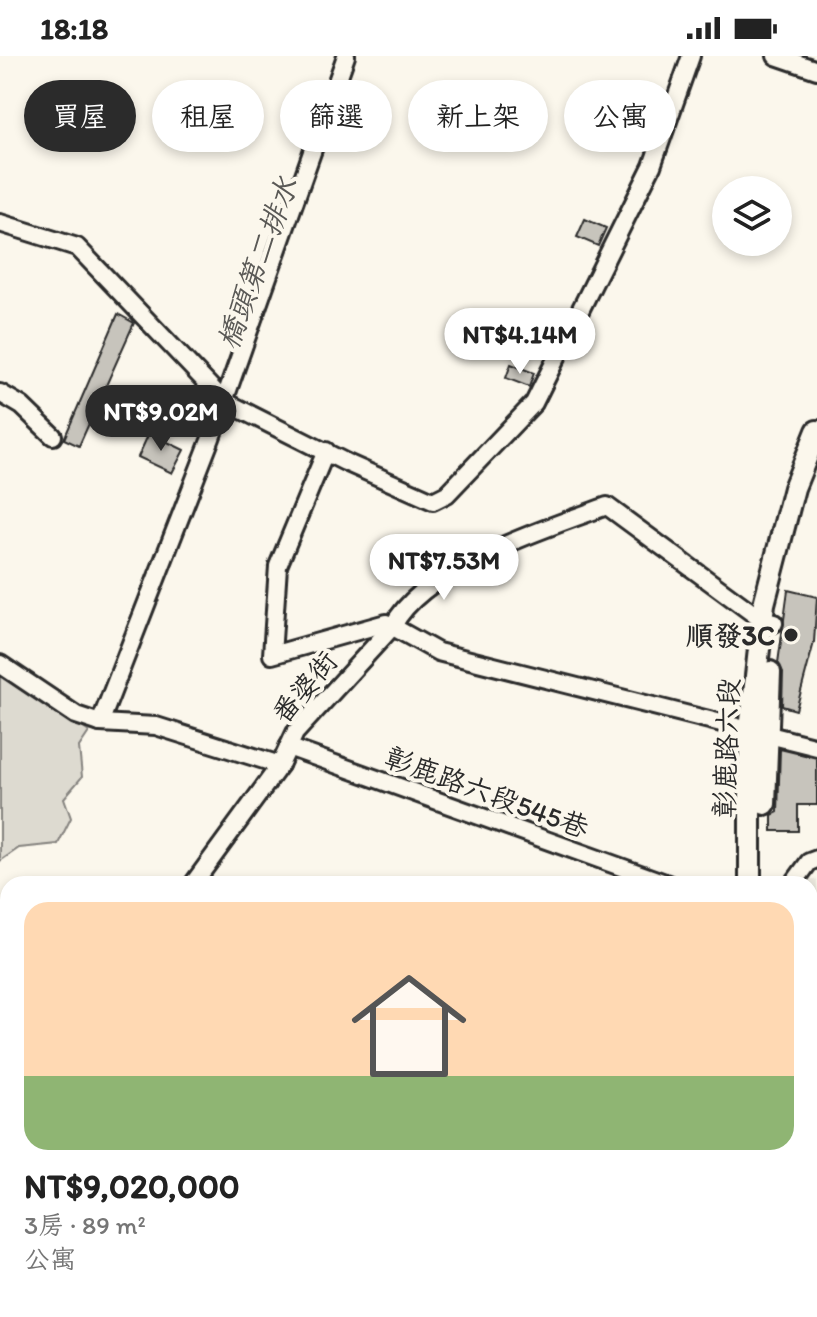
<!DOCTYPE html>
<html lang="zh-TW">
<meta charset="utf-8">
<style>
body{margin:0;font-family:Itim,"LXGW WenKai TC",sans-serif;background:#f6f6f6;color:#222;height:100vh;display:flex;flex-direction:column;font-size:30px;white-space:nowrap}
*{box-sizing:border-box;margin:0}
p{font-size:26px;color:#767676}
.icon{flex:none;width:44px;height:44px;fill:none;stroke:currentColor;stroke-width:2;stroke-linecap:round;stroke-linejoin:round}
.map{position:relative;flex:1;overflow:hidden}
.details{position:absolute;left:0px;top:820px;width:818px;height:442px;display:flex;flex-direction:column;background:#fff;border-radius:24px 24px 0 0;box-shadow:0 4px 12px #0003}
.details>*{flex:none}
.hud{position:absolute;left:24px;top:24px;width:770px;height:72px;display:flex;gap:16px}
.tools{position:absolute;left:712px;top:120px;display:grid;gap:16px}
.tools a{display:grid;place-items:center;width:80px;height:80px;border-radius:50%;background:#fff;box-shadow:0 4px 12px #0003;font-size:40px}
.price{position:absolute;translate:-50% -68px;padding:0 18px;border-radius:28px;background:#fff;color:#222;font-size:26px;line-height:52px;filter:drop-shadow(0 2px 4px #0008)}
.price::after{content:'';position:absolute;left:50%;top:48px;width:24px;height:18px;margin-left:-12px;background:inherit;clip-path:polygon(0 0,100% 0,50% 100%)}
.price.active{background:#2b2b2b;color:#fff}
ul{padding:0;list-style:none}
li{display:grid;align-content:center;gap:16px;height:424px;padding:0 24px}
li span{display:grid;place-items:center;height:248px;border-radius:24px;color:#555}
li>.icon{margin-inline-start:auto}
span .icon{width:144px;height:144px;fill:#fffc;stroke-width:1}
li b{font-size:34px}
.chip{padding:0 28px;border-radius:36px;background:#fff;box-shadow:0 4px 12px #0003;font-size:28px;line-height:72px}
.chip.active{background:#2b2b2b;color:#fff}
.status{display:flex;justify-content:space-between;align-items:center;height:56px;padding:0 40px;background:#fff;direction:ltr}
.status svg{height:22px;fill:currentColor}
.map>svg:first-child{display:block}
.built{fill:#ebe8de}
.green{fill:#dddad0;stroke:#84827e;stroke-width:2}
.lines{fill:none;stroke-linecap:round;stroke-linejoin:round}
.stream{stroke:#7b7a75;stroke-width:3}
.building{fill:#c7c4bc;stroke:#2b2b2b;stroke-width:2}
.minor-casing{stroke:#2b2b2b;stroke-width:22}
.major-casing{stroke:#2b2b2b;stroke-width:26}
.minor{stroke:#fbf7ec;stroke-width:16}
.major{stroke:#fbf7ec;stroke-width:20}
.poi-dot{fill:#2b2b2b;stroke:#fbf7ec;stroke-width:3}
.labels{text-anchor:middle;dominant-baseline:central;stroke-width:8;stroke-linejoin:round;paint-order:stroke}
.poi-label{font-size:28px;font-weight:bold;fill:#2b2b2b;stroke:#fbf7ec;text-anchor:end}
.street-label{font-size:28px;fill:#2b2b2b;stroke:#fbf7ec}
.water-label{font-size:30px;font-style:italic;fill:#5a5956;stroke:#fbf7ec}
</style>
<div class="status"><b>18:18</b><svg viewBox="0 0 49 12"><path d="M0 12V9h3v3zM5 12V6h3v6zM10 12V3h3v9zM15 12V0h3v12zM26 1h20v11H26zM47 4h2v5h-2z"/></svg></div>
<div class="map">
<svg width="817" height="1261" viewBox="0 0 817 1261">
<rect width="100%" height="100%" fill="#fbf7ec"/>
<filter id="ink" filterUnits="userSpaceOnUse"><feTurbulence type="fractalNoise" baseFrequency=".0125" numOctaves="2"/><feDisplacementMap in="SourceGraphic" scale="16" xChannelSelector="R" yChannelSelector="G"/><feConvolveMatrix kernelMatrix="1 2 1 2 8 2 1 2 1" color-interpolation-filters="sRGB"/></filter>
<g filter="url(#ink)">
<path class="built" d="M802,821L817,824V1010L810,1009V828H797Z"/>
<path class="green" d="M0,614L89,676L79,691L82,721L64,742L71,762L58,788L19,792L0,805Z"/>
<g class="lines">
<g class="stream">
<path d="M0,1058L8,1063"/>
<path d="M282,1254L289,1261"/>
</g>
</g>
<g class="building">
<path d="M585,163L606,172L598,190L577,181Z"/>
<path d="M118,258L134,267L79,390L64,383Z"/>
<path d="M511,308L534,317L529,331L506,322Z"/>
<path d="M149,377L184,394L172,417L138,401Z"/>
<path d="M788,534L817,541L814,586L796,654L782,650L783,616L778,607Z"/>
<path d="M780,693L817,702V749H798V775H772V759L778,756Z"/>
</g>
<g class="lines">
<g class="minor-casing">
<g id="minor">
<path d="M776,0L817,14"/>
<path d="M0,167L77,191L224,345L345,406L433,445L447,438L534,347L652,110L691,0"/>
<path d="M0,337L22,350L53,380"/>
<path d="M326,395L278,510L272,599L386,567L438,596L817,691"/>
<path d="M0,608L76,659L100,667L156,670L280,709"/>
<path d="M100,667L211,382L346,0"/>
<path d="M288,691L668,828"/>
<path d="M193,828L280,709L295,677L393,570C423,511 547,472 607,450L762,564L774,567"/>
<path d="M793,828L809,806L817,803"/>
<path d="M810,1023L817,1025"/>
<path d="M0,1155L8,1157"/>
<path d="M426,1254L454,1261"/>
<path d="M74,1261L75,1254"/>
</g>
</g>
<g class="major-casing">
<g id="major">
<path d="M765,748L770,616"/>
<path d="M750,828V674L764,548L794,432L817,375"/>
<path d="M766,1254V1261"/>
</g>
</g>
<use href="#minor" class="minor"/>
<use href="#major" class="major"/>
</g>
</g>
<circle class="poi-dot" cx="791" cy="579" r="8"/>
<g class="labels">
<g class="poi-label">
<text x="775" y="579">順發3C</text>
</g>
<g class="street-label">
<text transform="translate(304 631) rotate(-50)">番婆街</text>
<text transform="translate(726 692) rotate(-88)">彰鹿路六段</text>
<text transform="translate(487 736) rotate(20)">彰鹿路六段545巷</text>
</g>
<g class="water-label">
<text transform="translate(257 207) rotate(-70)">橋頭第二排水</text>
</g>
</g>
</svg>
<div class="tools">
<a><svg class="icon" aria-label="layers" viewBox="0 0 24 24"><path d="M12 4l9 5-9 5-9-5zM3 14l9 5 9-5"/></svg></a>
</div>
<b class="price" style="left:520px;top:320px">NT$4.14M</b>
<b class="price active" style="left:161px;top:397px">NT$9.02M</b>
<b class="price" style="left:444px;top:546px">NT$7.53M</b>
<div class="hud">
<a class="chip active">買屋</a>
<a class="chip">租屋</a>
<a class="chip">篩選</a>
<a class="chip">新上架</a>
<a class="chip">公寓</a>
</div>
<section class="details">
<ul>
<li><span style="background:linear-gradient(#ffd9b3 70%,#8fb573 0)"><svg class="icon" aria-label="home" viewBox="0 0 24 24"><path d="M3 11l9-7 9 7M6 9v11h12V9"/></svg></span><div><b>NT$9,020,000</b><p>3房 · 89 m²</p><p>公寓</p></div></li>
</ul>
</section>
</div>
